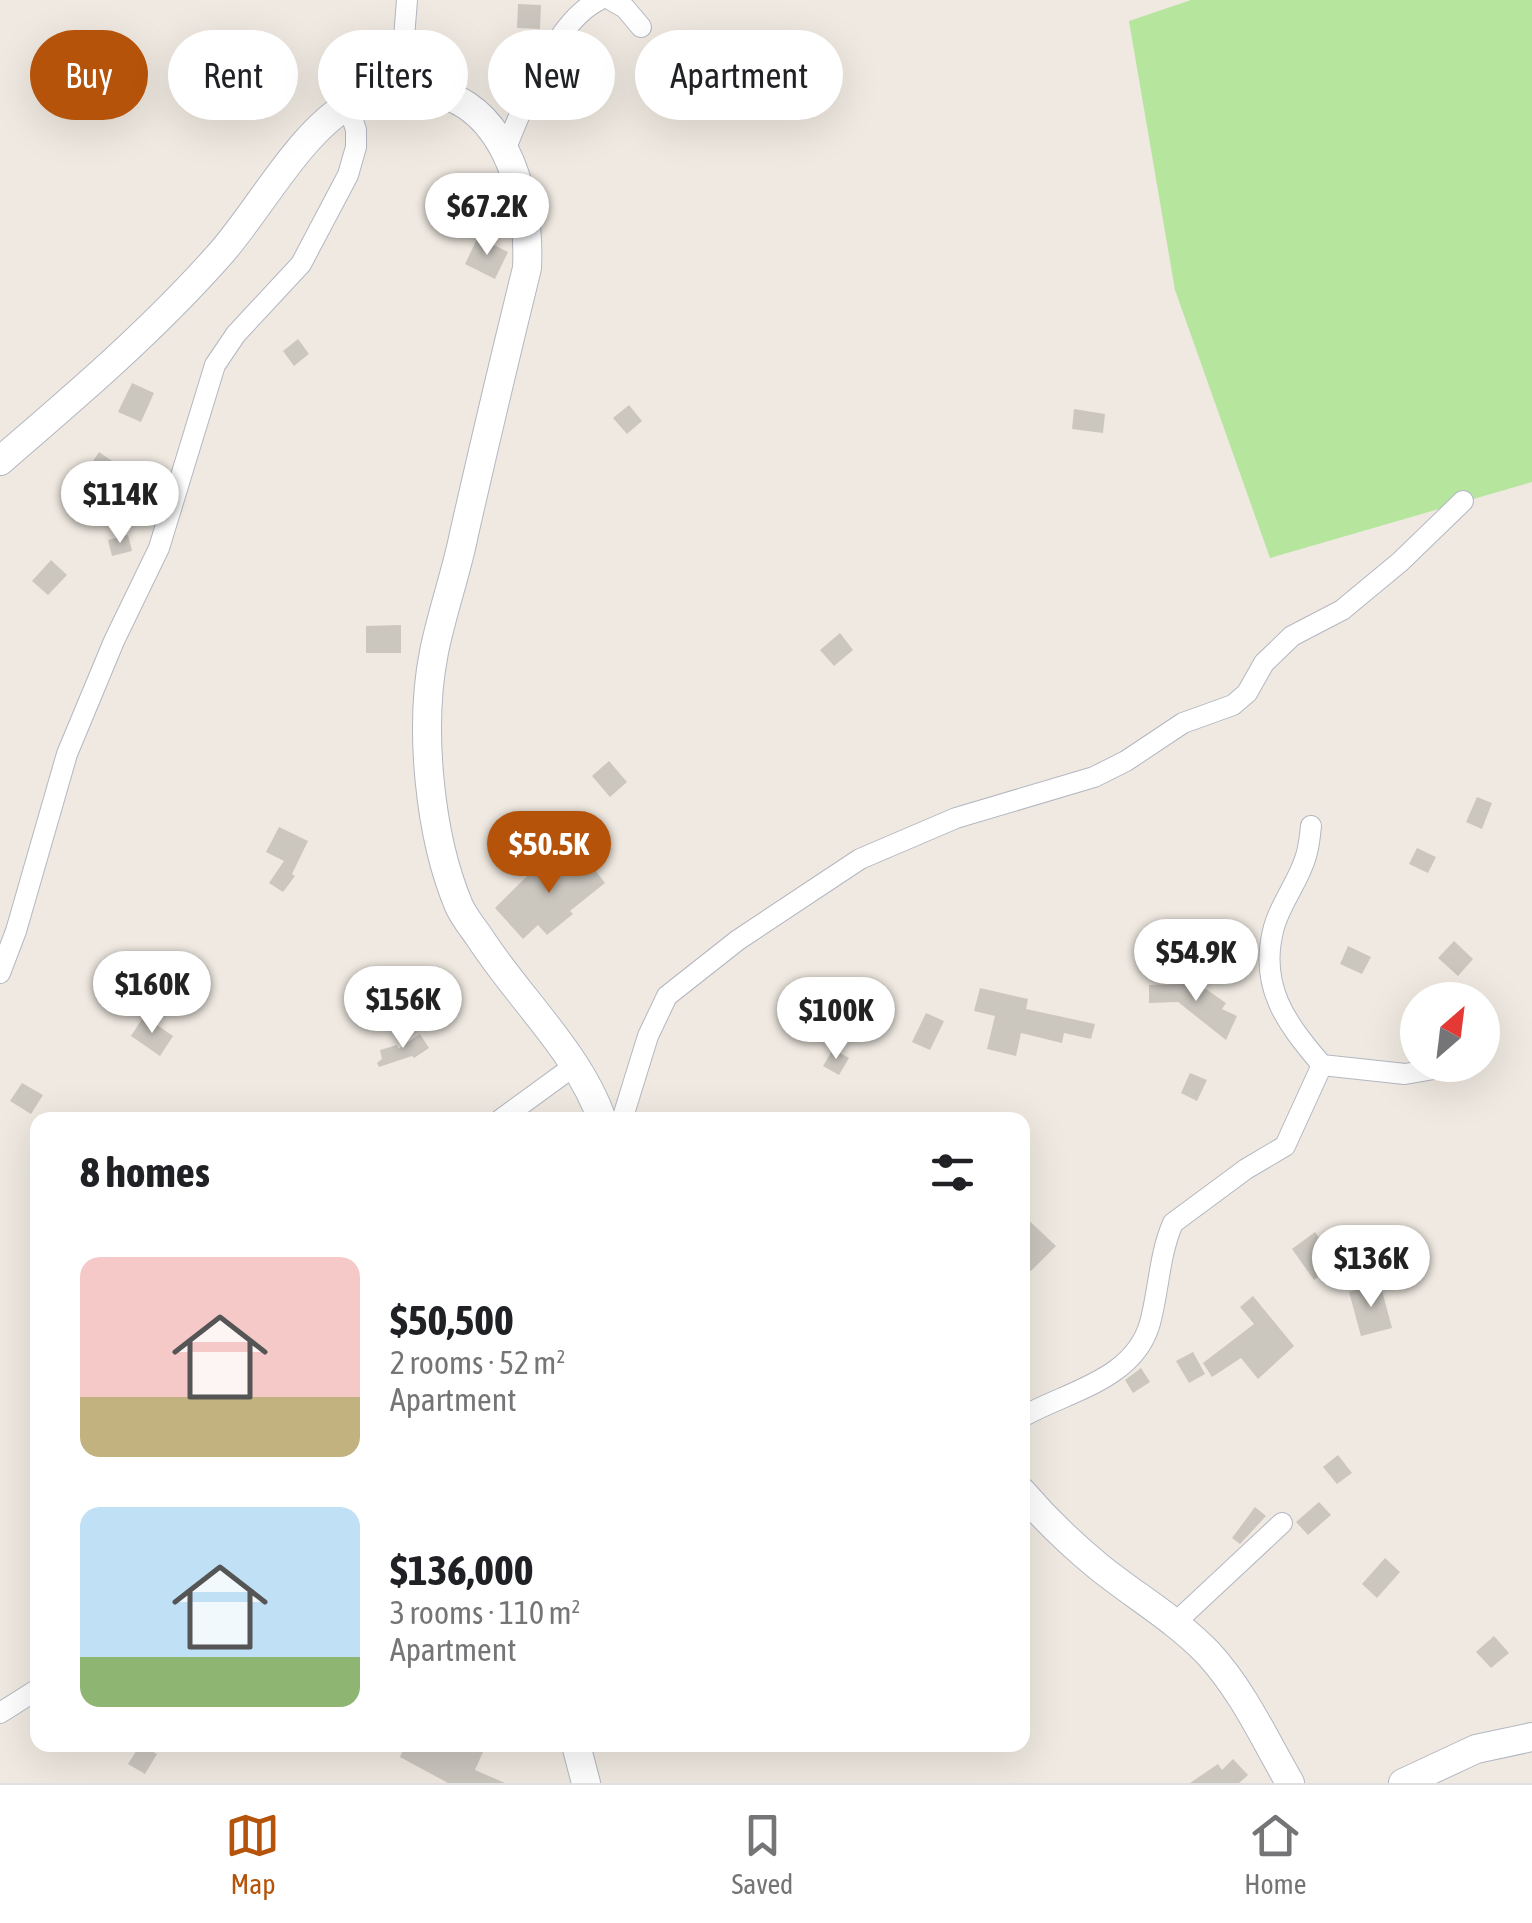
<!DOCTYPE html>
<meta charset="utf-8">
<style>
body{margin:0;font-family:"Asap Condensed",sans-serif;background:#f2f2f2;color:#202124;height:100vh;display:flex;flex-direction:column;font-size:38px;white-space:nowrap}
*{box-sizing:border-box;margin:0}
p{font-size:32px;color:#757577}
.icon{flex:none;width:55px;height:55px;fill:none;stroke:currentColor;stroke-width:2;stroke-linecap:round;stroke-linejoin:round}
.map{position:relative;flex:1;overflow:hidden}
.drawer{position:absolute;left:30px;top:1112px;width:1000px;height:640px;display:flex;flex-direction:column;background:#fff;border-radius:20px;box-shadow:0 10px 40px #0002}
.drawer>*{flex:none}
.banner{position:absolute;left:30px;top:30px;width:1000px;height:90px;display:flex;gap:20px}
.needle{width:65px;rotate:28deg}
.controls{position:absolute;left:1400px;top:982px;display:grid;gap:20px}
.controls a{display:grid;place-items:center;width:100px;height:100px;border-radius:50%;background:#fff;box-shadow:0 10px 40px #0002;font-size:50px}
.price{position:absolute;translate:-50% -85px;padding:0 22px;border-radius:35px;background:#fff;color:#222;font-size:32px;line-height:65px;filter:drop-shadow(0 2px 5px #0008)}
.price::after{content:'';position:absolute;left:50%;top:60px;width:30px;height:22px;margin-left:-15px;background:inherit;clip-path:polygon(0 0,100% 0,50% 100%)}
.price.selected{background:#b45309;color:#fff}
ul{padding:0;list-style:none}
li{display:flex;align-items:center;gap:30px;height:250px;padding:0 50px}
li span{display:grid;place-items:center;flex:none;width:280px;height:200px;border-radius:20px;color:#555}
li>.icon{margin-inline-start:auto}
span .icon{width:120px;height:120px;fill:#fffc;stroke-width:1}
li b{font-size:42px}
h2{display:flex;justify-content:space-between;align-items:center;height:120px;padding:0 50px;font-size:42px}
.chip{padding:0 35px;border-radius:45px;background:#fff;box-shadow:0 10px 40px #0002;font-size:35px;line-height:90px}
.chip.selected{background:#b45309;color:#fff}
.dock{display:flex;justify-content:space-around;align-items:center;height:140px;border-top:2px solid #e0e0e0;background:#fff;font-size:28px;color:#757577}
.dock a{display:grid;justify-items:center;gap:5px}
.dock .selected{color:#b45309}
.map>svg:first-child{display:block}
.grass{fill:#b6e59e}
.building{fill:#cbc7bf}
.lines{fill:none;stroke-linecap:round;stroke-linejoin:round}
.street-casing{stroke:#b4b7c1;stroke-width:22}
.secondary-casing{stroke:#b4b7c1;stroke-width:30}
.street{stroke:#fff;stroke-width:20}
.secondary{stroke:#fff;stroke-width:28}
</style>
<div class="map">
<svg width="1532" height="1783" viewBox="0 0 1532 1783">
<rect width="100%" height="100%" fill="#efe9e1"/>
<path class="grass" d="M1191,0H1532V482L1270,558L1175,290L1129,21Z"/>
<g class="building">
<path d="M518,4L541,5L540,29L517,28Z"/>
<path d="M667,51L694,55L688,105L662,102Z"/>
<path d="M478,237L508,252L495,279L465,264Z"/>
<path d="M298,339L309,354L294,366L283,351Z"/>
<path d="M132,383L154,393L141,422L118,412Z"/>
<path d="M629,405L642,421L627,434L613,418Z"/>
<path d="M1074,409L1105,414L1103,433L1072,429Z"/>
<path d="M99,452L118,465L106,485L86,472Z"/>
<path d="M128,535L132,551L112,556L108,540Z"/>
<path d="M51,560L67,575L48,595L32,581Z"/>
<path d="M401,625V653H366V626Z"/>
<path d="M840,633L853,650L834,666L820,650Z"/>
<path d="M609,761L627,782L610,797L592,776Z"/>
<path d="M1477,797L1492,803L1482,829L1466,822Z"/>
<path d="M279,827L308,841L292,874L295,876L283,892L269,883L284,861L266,852Z"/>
<path d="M1417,848L1436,857L1428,873L1409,864Z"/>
<path d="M549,854L567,871L585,857L605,883L570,911L573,914L547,935L538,925L523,939L495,908Z"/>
<path d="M1454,941L1473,959L1458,976L1438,958Z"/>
<path d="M1348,946L1371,957L1362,974L1340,964Z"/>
<path d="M1187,976L1226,1003L1222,1009L1237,1016L1226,1040L1178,1002L1149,1003V985L1182,984Z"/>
<path d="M980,988L1028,999L1026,1009L1095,1024L1091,1039L1064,1033L1062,1043L1021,1033L1016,1056L987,1049L995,1016L974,1011Z"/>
<path d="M926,1013L944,1021L930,1050L912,1042Z"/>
<path d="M144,1016L173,1036L160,1056L131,1036Z"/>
<path d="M420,1034L429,1048L414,1058L412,1056L379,1067L377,1063L382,1059L380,1050L397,1045L398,1049Z"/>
<path d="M833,1049L849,1058L839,1075L823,1066Z"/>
<path d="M1190,1073L1207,1080L1197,1101L1181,1093Z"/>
<path d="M22,1083L43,1095L31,1114L10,1101Z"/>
<path d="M1022,1214L1056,1246L1031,1271L1022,1263Z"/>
<path d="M1315,1232L1337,1263L1314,1280L1292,1249Z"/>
<path d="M1380,1283L1392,1328L1361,1336L1349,1292Z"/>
<path d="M1253,1296L1294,1346L1258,1379L1241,1358L1212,1377L1203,1363L1254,1324L1240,1307Z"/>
<path d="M1193,1352L1205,1374L1189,1383L1176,1361Z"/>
<path d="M1141,1368L1150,1382L1133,1393L1125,1380Z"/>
<path d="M1338,1455L1352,1473L1337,1484L1323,1467Z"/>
<path d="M1319,1502L1331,1515L1308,1535L1296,1522Z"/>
<path d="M1255,1507L1266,1516L1240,1544L1232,1538Z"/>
<path d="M1385,1558L1400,1572L1377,1598L1362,1584Z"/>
<path d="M1494,1636L1509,1653L1491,1668L1476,1652Z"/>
<path d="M140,1745L157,1754L145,1774L128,1764Z"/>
<path d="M405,1745H486L475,1770L505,1783H448L400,1757Z"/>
<path d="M1233,1759L1248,1775L1239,1783H1190L1218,1764L1222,1770Z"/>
</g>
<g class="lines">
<g class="street-casing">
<g id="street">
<path d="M611,0L625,8L641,27"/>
<path d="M386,92L401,76L407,0"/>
<path d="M505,150C524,105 554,22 599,0"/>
<path d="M1311,826C1310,836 1309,847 1306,856C1299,881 1281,902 1274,927C1258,986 1286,1023 1322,1065L1405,1074L1457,1065"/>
<path d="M0,973L16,931L67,754L114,641L159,548L215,365L236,334L301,264L348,175L356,147V130L348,105"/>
<path d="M1482,1046H1483"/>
<path d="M500,1120L574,1066"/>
<path d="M622,1120L648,1036L667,996L738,940L860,859L956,818L1094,777L1126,761L1183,723L1233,705L1247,693L1264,663L1292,636L1342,610L1400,562L1463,501"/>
<path d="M1022,1417C1068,1391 1134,1380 1150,1323C1159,1290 1159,1255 1173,1223L1246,1169L1285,1146L1322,1065"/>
<path d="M1175,1623L1282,1523"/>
<path d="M0,1713L38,1689"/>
</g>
</g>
<g class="secondary-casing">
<g id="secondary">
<path d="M0,461C77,395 154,329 221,253C259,210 300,132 350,104C367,94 388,91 408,90C502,86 531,193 527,268C505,357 484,446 464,534C456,574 442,612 434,652C419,727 429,835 459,906C464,917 473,928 480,938C517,996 580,1054 602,1120"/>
<path d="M1022,1492C1046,1520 1071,1544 1099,1567C1135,1596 1175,1619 1208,1653C1243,1691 1264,1738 1290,1783"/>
<path d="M576,1745L586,1783"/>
<path d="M1403,1783L1476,1749L1532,1737"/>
</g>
</g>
<use href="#street" class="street"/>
<use href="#secondary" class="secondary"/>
</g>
</svg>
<div class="controls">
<a><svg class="needle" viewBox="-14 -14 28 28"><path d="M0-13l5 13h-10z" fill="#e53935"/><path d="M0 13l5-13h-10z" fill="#757577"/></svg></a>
</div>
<b class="price" style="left:487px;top:258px">$67.2K</b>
<b class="price" style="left:120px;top:546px">$114K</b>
<b class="price selected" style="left:549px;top:896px">$50.5K</b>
<b class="price" style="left:1196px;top:1004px">$54.9K</b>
<b class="price" style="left:152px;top:1036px">$160K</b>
<b class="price" style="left:403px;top:1051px">$156K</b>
<b class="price" style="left:836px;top:1062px">$100K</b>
<b class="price" style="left:1371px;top:1310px">$136K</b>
<div class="banner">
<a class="chip selected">Buy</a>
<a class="chip">Rent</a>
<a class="chip">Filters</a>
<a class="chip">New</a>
<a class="chip">Apartment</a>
</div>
<section class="drawer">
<h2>8 homes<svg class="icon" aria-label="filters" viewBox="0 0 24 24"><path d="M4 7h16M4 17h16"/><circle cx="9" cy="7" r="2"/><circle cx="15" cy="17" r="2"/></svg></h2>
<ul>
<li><span style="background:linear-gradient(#f6c9c9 70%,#c2b280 0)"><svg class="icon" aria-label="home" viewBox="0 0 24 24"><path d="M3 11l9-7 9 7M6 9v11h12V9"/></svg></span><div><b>$50,500</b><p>2 rooms · 52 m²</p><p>Apartment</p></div></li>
<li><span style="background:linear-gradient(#bfe0f5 75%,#8fb573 0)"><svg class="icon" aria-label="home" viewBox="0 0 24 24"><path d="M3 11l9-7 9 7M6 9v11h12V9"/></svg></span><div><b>$136,000</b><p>3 rooms · 110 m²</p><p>Apartment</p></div></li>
</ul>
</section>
</div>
<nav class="dock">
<a class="selected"><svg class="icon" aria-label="map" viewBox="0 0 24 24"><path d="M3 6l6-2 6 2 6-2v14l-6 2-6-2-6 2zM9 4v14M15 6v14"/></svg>Map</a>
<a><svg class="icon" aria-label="saved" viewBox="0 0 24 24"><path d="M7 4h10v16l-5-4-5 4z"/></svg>Saved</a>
<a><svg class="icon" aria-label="home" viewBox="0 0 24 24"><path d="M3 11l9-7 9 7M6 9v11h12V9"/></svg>Home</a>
</nav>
